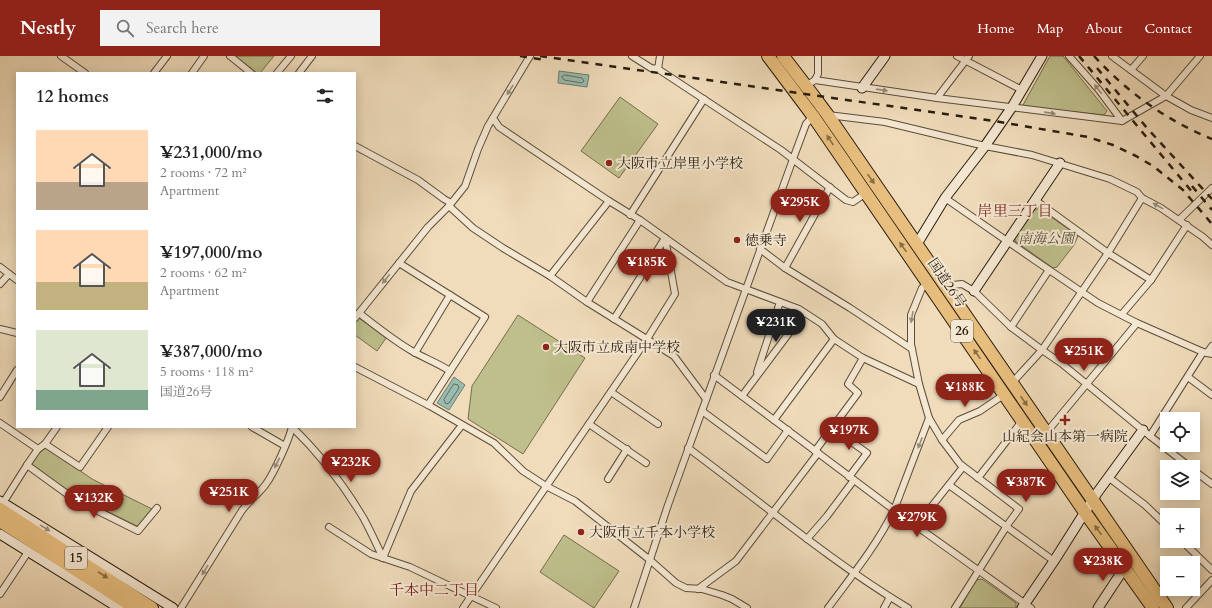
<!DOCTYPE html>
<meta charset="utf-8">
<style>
body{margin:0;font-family:Cardo,"Noto Serif JP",serif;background:#f2f2f2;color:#222;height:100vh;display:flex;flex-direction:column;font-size:15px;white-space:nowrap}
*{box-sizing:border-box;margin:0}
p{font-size:13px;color:#767676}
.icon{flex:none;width:22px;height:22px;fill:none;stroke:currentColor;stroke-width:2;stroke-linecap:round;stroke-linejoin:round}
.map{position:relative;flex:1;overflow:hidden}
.side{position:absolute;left:16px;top:16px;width:340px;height:356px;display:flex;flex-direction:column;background:#fff;border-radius:0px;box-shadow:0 2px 10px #0003}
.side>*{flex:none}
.tools{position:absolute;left:1160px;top:356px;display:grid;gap:8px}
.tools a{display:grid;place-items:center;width:40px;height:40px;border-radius:0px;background:#fff;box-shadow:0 2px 10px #0003;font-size:20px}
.price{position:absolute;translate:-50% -34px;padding:0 9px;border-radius:14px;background:#8f2418;color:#fff;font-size:13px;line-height:26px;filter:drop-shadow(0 1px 2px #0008)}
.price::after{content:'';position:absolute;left:50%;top:24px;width:12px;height:9px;margin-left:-6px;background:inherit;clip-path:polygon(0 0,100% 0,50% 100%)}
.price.on{background:#222;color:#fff}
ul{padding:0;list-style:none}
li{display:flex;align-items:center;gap:12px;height:100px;padding:0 20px}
li span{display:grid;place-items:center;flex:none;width:112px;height:80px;border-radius:0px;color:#555}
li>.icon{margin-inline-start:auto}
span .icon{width:48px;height:48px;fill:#fffc;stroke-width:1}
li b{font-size:17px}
h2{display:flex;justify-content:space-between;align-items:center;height:48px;padding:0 20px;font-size:17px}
header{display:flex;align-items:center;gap:24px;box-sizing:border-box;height:56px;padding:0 20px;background:#8f2418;color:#fff}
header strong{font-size:19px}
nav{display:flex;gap:22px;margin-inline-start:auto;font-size:14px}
.search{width:280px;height:36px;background:#f2f2f2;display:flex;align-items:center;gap:10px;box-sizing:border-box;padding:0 14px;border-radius:0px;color:#767676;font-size:15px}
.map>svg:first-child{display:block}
.green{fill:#bebf8c;stroke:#746e4d}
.water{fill:#9abcb0;stroke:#6d7c6f}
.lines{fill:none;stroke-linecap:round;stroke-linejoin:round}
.shore{stroke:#626c5f;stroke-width:1}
.street-casing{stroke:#5b4d39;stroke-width:8}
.secondary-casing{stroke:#291d0e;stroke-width:11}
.highway-casing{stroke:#291d0e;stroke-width:14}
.street{stroke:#f5e8d3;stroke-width:6}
.secondary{stroke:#f5e8d3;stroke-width:9}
.highway{stroke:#e8be7e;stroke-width:12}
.rail{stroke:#291d0e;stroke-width:2.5;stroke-dasharray:7 7;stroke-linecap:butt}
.oneway{fill:#998d7a}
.oneway2{fill:#886e46}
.poi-dot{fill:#8f2418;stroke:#f5e8d3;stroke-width:1.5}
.labels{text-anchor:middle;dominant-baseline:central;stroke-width:4;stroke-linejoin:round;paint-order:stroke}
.shield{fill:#f5e8d3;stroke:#665a49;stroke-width:1}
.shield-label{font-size:13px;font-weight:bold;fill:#291d0e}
.poi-label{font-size:14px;fill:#291d0e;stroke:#f5e8d3;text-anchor:start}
.park-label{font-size:14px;font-style:italic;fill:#564e34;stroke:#f5e8d3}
.street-label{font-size:14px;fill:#291d0e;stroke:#f5e8d3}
.neighbourhood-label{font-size:15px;fill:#7a1f14;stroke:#f5e8d3}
</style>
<header>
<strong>Nestly</strong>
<div class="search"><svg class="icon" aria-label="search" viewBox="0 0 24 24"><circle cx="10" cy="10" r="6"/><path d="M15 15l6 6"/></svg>Search here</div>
<nav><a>Home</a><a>Map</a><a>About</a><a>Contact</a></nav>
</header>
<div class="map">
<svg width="1212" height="552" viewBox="0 0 1212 552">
<rect width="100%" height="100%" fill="#f0dcbb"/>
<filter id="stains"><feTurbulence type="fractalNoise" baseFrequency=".005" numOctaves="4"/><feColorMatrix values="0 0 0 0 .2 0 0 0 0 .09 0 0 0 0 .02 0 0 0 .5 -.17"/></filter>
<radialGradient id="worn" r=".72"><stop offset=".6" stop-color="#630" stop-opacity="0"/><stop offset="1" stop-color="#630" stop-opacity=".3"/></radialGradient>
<g class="green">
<path d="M235,0H274L260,17H257Z"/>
<path d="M1050,0H1063L1107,55L1104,59L1026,51L1023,49Z"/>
<path d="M620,41L658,68L619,122L581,95Z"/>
<path d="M1035,153H1040L1078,180L1074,189L1057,211L1053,212L1015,185V182Z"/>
<path d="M518,259L585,302L523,398L468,363L472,330Z"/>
<path d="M359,262L386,282L377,295L355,279V266Z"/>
<path d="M47,392L92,423L152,453L139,471L78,441L32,410L31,407C36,401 40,394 47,392Z"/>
<path d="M564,479L619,515L594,552L540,516Z"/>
<path d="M982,523L1016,547V552H960L976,524Z"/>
</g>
<g class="water">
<path d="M559,15L589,19L587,31L558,27Z"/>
<path d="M454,321L465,329L449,354L437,347Z"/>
</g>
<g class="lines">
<g class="shore">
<path d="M565,19L582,22L584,25L582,27L564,24L562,21Z"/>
<path d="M454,328L458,329L459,332L449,347L446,348L444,344Z"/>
</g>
<g class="street-casing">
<g id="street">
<path d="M61,0L85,17"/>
<path d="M230,0L251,17"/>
<path d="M632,0L651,12L658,13L660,0"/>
<path d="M957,0L1022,34"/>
<path d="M1069,0L1099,34L1122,65"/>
<path d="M1112,0L1166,40L1191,54L1212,62"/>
<path d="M658,13L781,94L846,144L853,146L866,137"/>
<path d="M1131,14L1143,0"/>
<path d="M154,17L167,0"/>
<path d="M192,17L204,0"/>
<path d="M277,17L291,0"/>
<path d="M299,17L312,0"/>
<path d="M815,24L937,42L1122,65L1166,40L1200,0"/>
<path d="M806,30L815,24L818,18V0"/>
<path d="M937,42L969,0"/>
<path d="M828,59L885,66L985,90L1032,99L1110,123L1137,136L1142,142L1161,152L1203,181L1212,189"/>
<path d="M493,62L499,71L609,145L640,164L727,226L799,253L822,268L834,283L863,302L919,328"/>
<path d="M355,90L418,124L444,143L451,147"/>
<path d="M945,142L1033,203L1098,247L1137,267L1203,296L1212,298"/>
<path d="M1035,144L1108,197L1151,224"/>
<path d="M449,150L473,172L503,192L550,220L587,246L674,300L706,343"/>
<path d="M630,159L704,43"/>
<path d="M1179,164L1212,132"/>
<path d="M760,193L785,212L850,252L912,293"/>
<path d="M399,207L485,261L428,349"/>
<path d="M0,211L17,224"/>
<path d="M785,212L830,131"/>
<path d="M550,220L609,145"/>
<path d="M0,228L9,218"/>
<path d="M944,230L962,228L974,235L1011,271L1042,294L1061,307L1150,380L1190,411"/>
<path d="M587,246L640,164"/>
<path d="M359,257C376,270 393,284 412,295C424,302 438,307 450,315"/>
<path d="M1122,258L1151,224L1187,169"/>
<path d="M355,262L428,171L449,150L465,130L478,93L488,70L530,0"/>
<path d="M614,263L665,182"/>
<path d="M1011,271L1049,214"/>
<path d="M0,273L17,277"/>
<path d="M415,297L450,239"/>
<path d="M1207,297L1212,290"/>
<path d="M355,311L430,350L494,387L523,415L546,430L575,445L650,504L676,527L686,532L702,533L722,539L732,543L747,552"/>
<path d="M757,316L780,246"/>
<path d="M714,319L894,454L929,362L919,328L911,288V259L922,232L928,226"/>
<path d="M1188,321L1212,339"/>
<path d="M1011,328L1042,294L1108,197L1142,142"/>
<path d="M611,336L658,368"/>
<path d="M742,340L804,257"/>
<path d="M0,341L17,314"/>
<path d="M702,355L767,403L788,374"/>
<path d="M929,362L942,384L960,408L1019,453L1008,468L955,552"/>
<path d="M774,364L834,283"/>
<path d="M0,367L38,393"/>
<path d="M589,368L646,407"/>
<path d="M252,371L285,390"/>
<path d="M292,371C319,397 345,431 364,463C371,476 377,489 383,502"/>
<path d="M832,372L867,397L849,421"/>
<path d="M1046,377L1137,267"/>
<path d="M1150,380L1203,296"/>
<path d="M942,384L959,364L980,355L1005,338"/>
<path d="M45,388L80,411L108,371"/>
<path d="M688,392C761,446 830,505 908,552"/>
<path d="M815,395L858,337L848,328L863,302"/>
<path d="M27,409L74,443L138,475L157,452"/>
<path d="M1193,414L1212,428"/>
<path d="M1108,421L1145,449L1167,470"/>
<path d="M978,422L1022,365"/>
<path d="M608,423L627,393"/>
<path d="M949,429L1054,505"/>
<path d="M3,447L27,409L38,393L45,388L57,371"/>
<path d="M916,470L963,411"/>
<path d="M329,471L371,498L410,511L496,552"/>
<path d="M807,483L827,460L854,424"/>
<path d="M1182,485L1212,514"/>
<path d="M383,502L411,435L462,369"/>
<path d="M698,533L736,505L818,397"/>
<path d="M0,538L28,496"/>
<path d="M181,552L241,456C248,445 259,438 266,428C274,417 289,384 292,371"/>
<path d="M463,552L647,283L675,238L665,182"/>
<path d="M634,552L668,449L793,103L806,68L813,60"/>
<path d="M828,552C851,521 877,489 894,454L1031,552"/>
<path d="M884,552L890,541"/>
<path d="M1186,552L1212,524"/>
</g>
</g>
<g class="secondary-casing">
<g id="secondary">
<path d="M862,32L885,0"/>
<path d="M917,188L945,142L985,90L1012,51L1042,0"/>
<path d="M974,235L1060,107"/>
<path d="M0,445L173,552"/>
<path d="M0,478L119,552"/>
<path d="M1022,552L1054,505L1097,437L1143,374"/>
<path d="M1098,552L1125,511"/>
</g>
</g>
<g class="highway-casing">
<g id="highway">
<path d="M768,0L813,60L1084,455L1153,552"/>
<path d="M783,0L806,30L827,58L1167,552"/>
<path d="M0,453L152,552"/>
<path d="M0,465L135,552"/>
</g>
</g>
<use href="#street" class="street"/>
<use href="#secondary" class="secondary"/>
<use href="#highway" class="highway"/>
<g class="rail">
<path d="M520,0L545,4"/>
<path d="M540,0L994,65L1088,81L1113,89L1136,100L1153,110L1183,134L1212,168"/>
<path d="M1079,0L1193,137"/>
<path d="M1094,0C1128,37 1166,64 1212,83"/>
<path d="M1097,12L1147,72L1212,143"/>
<path d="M1192,130L1212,154"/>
</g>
</g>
<defs><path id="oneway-solid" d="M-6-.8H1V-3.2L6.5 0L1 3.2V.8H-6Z"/></defs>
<g class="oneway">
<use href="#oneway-solid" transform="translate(1098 33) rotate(-129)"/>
<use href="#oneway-solid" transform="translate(510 34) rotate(122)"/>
<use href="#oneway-solid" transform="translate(882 34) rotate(8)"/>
<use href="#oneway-solid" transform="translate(1050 57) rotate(8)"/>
<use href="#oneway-solid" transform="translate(1158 150) rotate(-151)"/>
<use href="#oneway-solid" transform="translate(386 223) rotate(129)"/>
<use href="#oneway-solid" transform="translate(912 261) rotate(100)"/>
<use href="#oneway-solid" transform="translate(920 387) rotate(111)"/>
<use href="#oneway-solid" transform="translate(277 407) rotate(117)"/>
<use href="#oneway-solid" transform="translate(45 472) rotate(31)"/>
<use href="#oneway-solid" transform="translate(205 514) rotate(122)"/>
</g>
<g class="oneway2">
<use href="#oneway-solid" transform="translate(830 84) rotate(-124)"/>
<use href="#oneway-solid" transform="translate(871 123) rotate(55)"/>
<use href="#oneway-solid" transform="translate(903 191) rotate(-125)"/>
<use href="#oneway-solid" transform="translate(977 298) rotate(-125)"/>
<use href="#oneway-solid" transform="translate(1024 345) rotate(55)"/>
<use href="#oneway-solid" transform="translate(1098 474) rotate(-126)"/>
<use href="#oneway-solid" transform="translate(103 519) rotate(33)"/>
</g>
<g class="poi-dot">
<circle cx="609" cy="107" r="4"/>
<circle cx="737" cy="184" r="4"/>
<circle cx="546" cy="291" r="4"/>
<path d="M1063 358h4v4h4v4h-4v4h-4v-4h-4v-4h4z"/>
<circle cx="581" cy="476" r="4"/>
</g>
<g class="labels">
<g class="shield">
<rect x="951" y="264" width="22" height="22" rx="3"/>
<rect x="65" y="491" width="22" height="22" rx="3"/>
</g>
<g class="shield-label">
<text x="962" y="275">26</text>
<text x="76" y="502">15</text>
</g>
<g class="poi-label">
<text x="617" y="107">大阪市立岸里小学校</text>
<text x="745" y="184">徳乗寺</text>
<text x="554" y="291">大阪市立成南中学校</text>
<text x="1065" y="380" text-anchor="middle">山紀会山本第一病院</text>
<text x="589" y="476">大阪市立千本小学校</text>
</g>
<g class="park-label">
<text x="1046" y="182">南海公園</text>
</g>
<g class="street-label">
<text transform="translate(947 227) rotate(56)">国道26号</text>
</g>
<g class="neighbourhood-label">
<text x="1015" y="155">岸里三丁目</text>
<text x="434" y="534">千本中二丁目</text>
</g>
</g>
<rect width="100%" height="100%" filter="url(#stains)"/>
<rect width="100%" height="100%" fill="url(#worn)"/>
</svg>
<div class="tools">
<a><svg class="icon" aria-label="locate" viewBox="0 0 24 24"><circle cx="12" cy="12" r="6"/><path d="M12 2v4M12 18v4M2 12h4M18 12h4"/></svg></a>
<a><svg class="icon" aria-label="layers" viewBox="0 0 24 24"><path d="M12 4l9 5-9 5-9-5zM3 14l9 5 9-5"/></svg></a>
<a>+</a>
<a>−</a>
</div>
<b class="price" style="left:800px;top:167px">¥295K</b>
<b class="price" style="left:647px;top:227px">¥185K</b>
<b class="price on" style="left:776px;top:287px">¥231K</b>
<b class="price" style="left:1084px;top:316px">¥251K</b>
<b class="price" style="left:965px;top:352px">¥188K</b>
<b class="price" style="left:849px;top:395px">¥197K</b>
<b class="price" style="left:351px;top:427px">¥232K</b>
<b class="price" style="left:1026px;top:447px">¥387K</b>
<b class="price" style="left:229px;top:457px">¥251K</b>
<b class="price" style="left:94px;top:463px">¥132K</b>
<b class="price" style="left:917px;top:482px">¥279K</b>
<b class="price" style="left:1103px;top:526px">¥238K</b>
<section class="side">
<h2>12 homes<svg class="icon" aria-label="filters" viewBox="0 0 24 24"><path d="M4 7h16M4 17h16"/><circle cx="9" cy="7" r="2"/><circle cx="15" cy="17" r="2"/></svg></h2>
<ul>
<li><span style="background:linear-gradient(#ffd9b3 65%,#b9a48a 0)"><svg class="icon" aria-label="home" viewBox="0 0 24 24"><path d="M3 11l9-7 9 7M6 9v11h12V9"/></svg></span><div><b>¥231,000/mo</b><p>2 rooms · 72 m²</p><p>Apartment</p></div></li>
<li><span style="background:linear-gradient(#ffd9b3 65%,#c2b280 0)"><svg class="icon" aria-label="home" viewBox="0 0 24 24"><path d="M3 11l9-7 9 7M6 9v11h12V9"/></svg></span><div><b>¥197,000/mo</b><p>2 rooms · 62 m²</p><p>Apartment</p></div></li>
<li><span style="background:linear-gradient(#dfe7d0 75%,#7fa58c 0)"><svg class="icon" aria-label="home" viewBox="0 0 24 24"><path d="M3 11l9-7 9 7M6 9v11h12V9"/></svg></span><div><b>¥387,000/mo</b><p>5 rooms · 118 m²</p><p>国道26号</p></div></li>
</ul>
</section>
</div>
